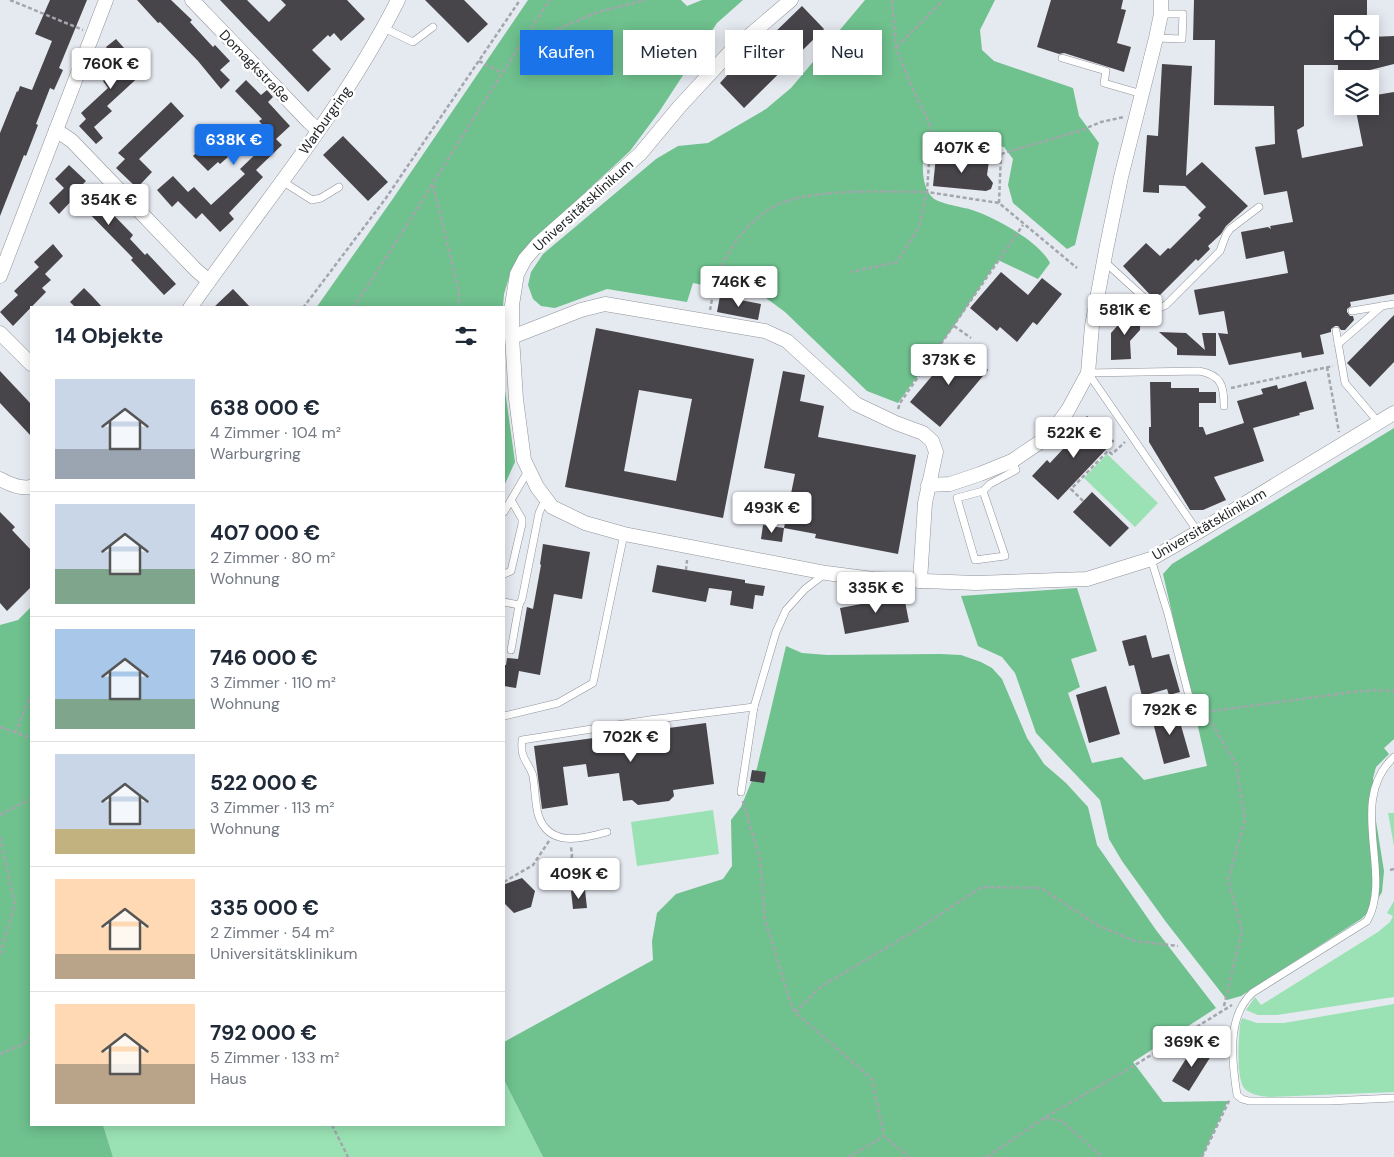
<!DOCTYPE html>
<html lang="de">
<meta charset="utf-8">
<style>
body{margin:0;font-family:"DM Sans",sans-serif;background:#f6f6f7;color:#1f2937;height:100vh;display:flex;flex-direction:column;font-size:19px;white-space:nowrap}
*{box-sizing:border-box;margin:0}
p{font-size:16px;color:#747a83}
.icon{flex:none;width:28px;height:28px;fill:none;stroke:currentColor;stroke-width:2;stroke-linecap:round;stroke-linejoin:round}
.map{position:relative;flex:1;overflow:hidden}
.drawer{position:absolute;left:30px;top:306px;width:475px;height:820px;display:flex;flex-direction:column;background:#fff;border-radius:0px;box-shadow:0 2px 12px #0003}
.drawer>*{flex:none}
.hud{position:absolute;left:520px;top:30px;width:475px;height:45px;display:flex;gap:10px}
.buttons{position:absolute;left:1334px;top:15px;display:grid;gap:10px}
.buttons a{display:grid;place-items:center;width:45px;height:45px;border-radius:0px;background:#fff;box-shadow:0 2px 12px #0003;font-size:25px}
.price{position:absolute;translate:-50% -42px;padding:0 11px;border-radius:5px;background:#fff;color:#222;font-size:16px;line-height:32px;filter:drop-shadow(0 1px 2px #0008)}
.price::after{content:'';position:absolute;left:50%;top:30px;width:15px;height:11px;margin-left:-8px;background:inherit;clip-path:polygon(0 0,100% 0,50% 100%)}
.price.selected{background:#1a73e8;color:#fff}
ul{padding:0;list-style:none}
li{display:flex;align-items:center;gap:15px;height:125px;padding:0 25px}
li+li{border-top:1px solid #e0e1e3}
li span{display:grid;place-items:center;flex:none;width:140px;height:100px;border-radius:0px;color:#555}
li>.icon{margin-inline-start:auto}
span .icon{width:60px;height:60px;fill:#fffc;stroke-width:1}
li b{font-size:21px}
h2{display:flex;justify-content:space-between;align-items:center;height:60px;padding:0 25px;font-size:21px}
.pill{padding:0 18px;border-radius:0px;background:#fff;box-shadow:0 2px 12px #0003;font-size:18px;line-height:45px}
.pill.selected{background:#1a73e8;color:#fff}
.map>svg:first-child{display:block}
.green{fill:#9ae2b3}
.forest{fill:#6fc18e}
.building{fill:#47454a;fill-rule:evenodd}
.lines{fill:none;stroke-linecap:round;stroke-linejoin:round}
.service-casing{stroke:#8f9399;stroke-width:8}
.minor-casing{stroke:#8f9399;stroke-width:15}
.path{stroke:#a3a6ac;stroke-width:2.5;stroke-dasharray:4 2.5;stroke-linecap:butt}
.service{stroke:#fff;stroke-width:7}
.minor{stroke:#fff;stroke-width:14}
.labels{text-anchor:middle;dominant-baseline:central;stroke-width:5;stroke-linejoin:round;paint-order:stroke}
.street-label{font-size:14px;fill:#212325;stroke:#fff}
</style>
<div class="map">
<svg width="1394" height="1157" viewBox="0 0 1394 1157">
<rect width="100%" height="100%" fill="#e5e9f0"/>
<g class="green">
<path d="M1107,454L1158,503L1135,527L1084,478Z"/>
<path d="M713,810L719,854L637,866L631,822Z"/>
<path d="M1388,813H1394V846Z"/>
<path d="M1394,901V997L1277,1015H1258L1246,1010L1255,997L1261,1005L1378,932L1390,922L1393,916L1387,913Z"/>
<path d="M1394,1004V1092L1269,1097C1261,1096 1252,1095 1246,1090C1235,1081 1239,1038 1240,1024L1242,1018L1257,1023H1284Z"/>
<path d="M504,1080L543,1157H113L103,1125H504Z"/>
</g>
<g class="forest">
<path d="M528,0H681L687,6L702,0H743L717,23L659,112L630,151L534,240L517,261L510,274L504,294L503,307L316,308L392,200Z"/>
<path d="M865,0H995L980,30L982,50L994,61L1073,88L1079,116L1099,143L1075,245L1067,249L1013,203L1008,185L1013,159L1004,147L947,137L937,134L927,140C922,156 919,185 933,198C938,203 961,207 969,209C993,216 1039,241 1050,263L1038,279L998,260L954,326L898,403L867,391L785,312L766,298L693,283L687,302L607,289L555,308L541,306L533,299L528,285L531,272L543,254L656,159L678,146L708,143L766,109L791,88Z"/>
<path d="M504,383L515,462L504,486Z"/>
<path d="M1394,428V739L1384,748L1389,754L1376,767L1373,778L1375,815L1384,871L1382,892L1373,908L1361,919L1241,996L1227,1000L1166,922L1122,861L1109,839L1100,800L1036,733L1015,673L1002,657L978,646L961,596L1077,588L1097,651L1071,659L1080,687L1068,693L1092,763L1122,757L1144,780L1207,766L1163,574L1172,564Z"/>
<path d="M31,607V1125H103L113,1157H0V625L18,620Z"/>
<path d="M786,646L802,653L827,655L940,654L961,655L981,662L992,668L1002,679L1027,738L1044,764L1066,783L1088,807L1097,845L1156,930L1216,1008L1133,1062L1163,1102L1228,1101L1202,1157H543L504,1080V1042L653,960L652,941L657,913L676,894L723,879L732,866L731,820L741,807L757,768Z"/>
</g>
<g class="building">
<path d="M50,0H87L59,68L63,70L54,90L50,88L36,124L38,125L26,156L24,155L0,216V133L17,91L18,92L20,86L32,90L52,41L35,34Z"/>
<path d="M137,0H171L192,20L190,22L213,47L215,45L230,61L220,70L230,80L221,89L198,61L160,22L158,23Z"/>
<path d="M220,0H247L269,22L286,5L281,0H347L365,19L341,41L334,33L330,37L328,35L312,50L331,69L308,92Z"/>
<path d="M425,0H464L488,24L468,43Z"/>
<path d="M1051,0H1123L1121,9L1126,10L1117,43L1131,47L1124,72L1064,53L1059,54L1037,47Z"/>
<path d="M1194,0H1367V24H1342V51H1370V37L1394,36V64L1366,71L1338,74V65H1304V126L1297,130L1302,158L1363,146L1355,106H1370V96L1394,92V294L1350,302L1351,306L1347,309V312L1350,316H1353L1354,320L1345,330H1341L1338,326H1335L1331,329V332L1320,335L1324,354L1302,358L1301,352L1229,365L1218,333L1228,334L1224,311L1199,315L1194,290L1288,273L1284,251L1246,259L1241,232L1268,227L1271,229L1270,226L1293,222L1287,191L1264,195L1255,147L1275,144L1274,106L1214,105L1215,40H1193Z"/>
<path d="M802,6L824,29L744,108L720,83L731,71L733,73Z"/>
<path d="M116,39L124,48L123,49L144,72L107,106L112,111L94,127L103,138L96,144L79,126L86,119L81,113L108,88L103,81L121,65L106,47Z"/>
<path d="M1162,64L1192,66L1186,176L1202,162L1248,206L1226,226L1221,234L1208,246L1210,249L1198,261L1196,259L1155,300L1123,266L1146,243L1160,256L1168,248L1170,249L1201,218L1198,215L1206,207L1185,186L1159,185V193L1143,192L1147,135L1158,136Z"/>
<path d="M246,80L261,95L267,90L273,97L268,102L290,126L276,139L282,145L256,170L263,177L229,213L234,219L220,232L202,213L196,219L178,201L172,207L157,190L173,176L188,192L194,187L211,205L245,174L240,169L260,150L255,145L269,132L259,121L262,119L235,91Z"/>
<path d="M171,102L184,116L139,159L152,172L137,188L116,168L125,159L118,153Z"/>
<path d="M343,136L388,182L368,201L323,155Z"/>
<path d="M211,139L228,157L220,164L218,162L208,171L193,156Z"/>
<path d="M936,156L989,161L987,175L993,183L991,189L986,191L933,186Z"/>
<path d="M69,165L86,181L80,187L99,205L102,203L133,235L130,239L145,255L147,253L176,284L164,295L131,260L133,258L130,255L74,198L59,214L49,203L64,188L55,179Z"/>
<path d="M53,244L63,256L45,274L51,280L42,288L46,292L13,326L0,312L18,295L14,291L39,267L34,262Z"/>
<path d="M1001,272L1028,295L1042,278L1062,294L1037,325L1033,322L1017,342L1000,327L997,331L970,308Z"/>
<path d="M84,288L92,296L103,308H76L70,302Z"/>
<path d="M233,289L251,308H213Z"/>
<path d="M720,296L761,304L758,320L717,312Z"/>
<path d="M1132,309L1149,324L1140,326V330L1130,341L1131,359L1111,360V333Z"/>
<path d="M1394,315V362L1370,387L1347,363Z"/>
<path d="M596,328L754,359L723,518L565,487ZM639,390L692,399L676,481L624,471Z"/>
<path d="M1159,332L1186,333L1205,350L1202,333H1216V356L1177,355V348Z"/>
<path d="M958,345L988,370L940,427L910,402Z"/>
<path d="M0,371L31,404V436L0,403Z"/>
<path d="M783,371L805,375L800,401L824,406L818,437L916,455L898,554L815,538L816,534L784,528L795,474L764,468Z"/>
<path d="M1306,381L1314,409L1299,413L1300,415L1253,428L1264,461L1214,477L1226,500L1203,510H1190L1149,442V427H1151L1150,382H1171V388H1199V392H1216V403H1199V427H1203L1206,435L1244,423L1237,401L1263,394L1261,389L1277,385L1278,389Z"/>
<path d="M1087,416L1114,441L1058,500L1032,476L1047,460L1050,463L1076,435L1072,431Z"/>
<path d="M1092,492L1129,528L1110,547L1073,512Z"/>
<path d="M0,512L15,527L12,530L31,550V587L7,611L0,603Z"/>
<path d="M763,525L784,528L782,542L761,539Z"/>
<path d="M543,544L590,552L582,599L554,594L540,675L519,671L516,688L504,686V665H506L507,658L518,659L527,607L533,609L541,565L540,564Z"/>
<path d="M657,565L745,580V583L765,586L763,596L755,595L753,609L730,605L732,591L709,588L706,602L652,592Z"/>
<path d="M903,591L909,622L845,634L840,608L883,600L882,595Z"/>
<path d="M1146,635L1152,658L1169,654L1180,692L1169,695L1167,689L1142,696L1134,665L1129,666L1122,641Z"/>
<path d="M1106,686L1120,734L1089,743L1076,695Z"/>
<path d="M1176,708L1190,757L1164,764L1151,715Z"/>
<path d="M706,723L714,784L673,790L674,796L669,801L638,805L632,800L623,801L619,773L588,777L586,764L563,767L568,805L542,809L534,746Z"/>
<path d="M752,770L766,772L764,783L750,781Z"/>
<path d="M522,878L535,891L531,907L514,913L504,903L505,884Z"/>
<path d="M585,890L587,908L573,909L571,891Z"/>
<path d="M1194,1046L1211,1056L1189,1091L1172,1081Z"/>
</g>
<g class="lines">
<g class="service-casing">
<g id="service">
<path d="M384,28L413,42L433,27"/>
<path d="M1156,38L1182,39L1183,14H1161"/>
<path d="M1062,58L1106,71L1104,83L1142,94"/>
<path d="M282,181L312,200L321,198L339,187"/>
<path d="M1105,262L1151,304L1159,308L1166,305L1220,251L1226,235L1230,229L1259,207"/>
<path d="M1352,311L1394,304"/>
<path d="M1336,331L1345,383L1379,423"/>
<path d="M1338,344L1382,306"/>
<path d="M1088,373L1198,532"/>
<path d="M1088,373L1199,371C1221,375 1224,385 1224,406"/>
<path d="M983,491L957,498L975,560L1005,556L983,491L990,484L1016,470L1012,461"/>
<path d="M504,512L528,471"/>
<path d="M1151,559L1168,614L1193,712"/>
<path d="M504,574L511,571L522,524V519L511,500"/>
<path d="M504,602L519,605"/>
<path d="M511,650L519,605L522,599L539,513L545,500"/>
<path d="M504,716L558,703L593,683L624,534"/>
<path d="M1394,757C1346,801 1394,874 1367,921L1252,993C1226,1018 1232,1062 1237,1095L1242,1099L1249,1101H1329L1394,1098"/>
<path d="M741,792L754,707L776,632L786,610L805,589L826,573"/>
<path d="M607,832C582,839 548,848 538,814C535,802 535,788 533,776C531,768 525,762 523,755C521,750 522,745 522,740L649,720L754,707"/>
</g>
</g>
<g class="minor-casing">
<g id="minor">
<path d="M192,0L309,122L318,130"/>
<path d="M791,0L730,52L680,106L640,154L538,244L525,259L517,274L512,305V337L516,399L524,460L537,487L552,507L585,523L624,534L826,573L873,579L976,583L1087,579L1151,559L1198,532L1394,413"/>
<path d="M56,130L72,141L196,270L209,281"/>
<path d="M0,276L106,0"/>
<path d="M190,308C261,206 342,111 398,0"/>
<path d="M0,333L31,364"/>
<path d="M512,337L581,310L605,304L765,331L787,341L856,404L896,423L923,433L932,441L936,452L925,503L920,581"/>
<path d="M0,479C9,484 20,489 31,487"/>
<path d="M928,485L950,484L980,474L1012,461L1049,436L1068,410L1088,373L1092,326L1106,250L1121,177L1156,38L1161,14V0"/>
</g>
</g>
<g class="path">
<path d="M10,0L83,30"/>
<path d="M892,0L896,48L915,94L926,115L931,130L930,147"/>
<path d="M522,44L598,12L646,0"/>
<path d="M897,47L943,0"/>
<path d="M479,61L502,73"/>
<path d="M1001,154L1082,130L1101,122L1124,117"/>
<path d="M433,185L459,292V308"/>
<path d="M999,203L1001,154L930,147L927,192L999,203L1077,268"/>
<path d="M303,308L386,198L520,0"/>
<path d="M353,308C421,206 482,101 550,0"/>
<path d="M710,310C712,301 713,290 716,280C726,252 745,224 771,208C806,187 886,192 927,192L919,227L897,262L851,272"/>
<path d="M954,326L971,338"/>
<path d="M1327,367L1339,432"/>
<path d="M1231,388L1333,366"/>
<path d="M898,409L900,403L1023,225"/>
<path d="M1083,501L1071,489L1108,451L1112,454L1125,442"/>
<path d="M686,570L687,560"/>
<path d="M1203,706L1205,712L1236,764L1245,820L1228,880L1242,930L1224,1006"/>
<path d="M1205,712L1353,692L1374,690L1394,691"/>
<path d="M0,727L31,738"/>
<path d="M15,733L31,695"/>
<path d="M743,801L760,859L765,920L792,1007L795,1012L872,1079L884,1136L909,1157"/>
<path d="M0,815L31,799"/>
<path d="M0,837L15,904L0,955"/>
<path d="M1390,870L1394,869"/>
<path d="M504,882L533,865L549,841"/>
<path d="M567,890L572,855L571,847"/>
<path d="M795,1012L822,986L916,930L982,887L1041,888L1097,925L1135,941L1178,946"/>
<path d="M0,1054L24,1044L31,1036"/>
<path d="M1045,1118L1062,1121L1102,1157"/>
<path d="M332,1125L348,1157"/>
<path d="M849,1157L884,1136"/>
<path d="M987,1157L1044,1118L1135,1065L1232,1005"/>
<path d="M1202,1157L1230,1099"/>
</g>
<use href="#service" class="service"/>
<use href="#minor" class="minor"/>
</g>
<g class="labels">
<g class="street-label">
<text transform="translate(255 66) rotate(46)">Domagkstraße</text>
<text transform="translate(325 120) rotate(-55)">Warburgring</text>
<text transform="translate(583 205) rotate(-42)">Universitätsklinikum</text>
<text transform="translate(1209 524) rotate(-30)">Universitätsklinikum</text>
</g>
</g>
</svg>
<div class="buttons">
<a><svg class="icon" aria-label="locate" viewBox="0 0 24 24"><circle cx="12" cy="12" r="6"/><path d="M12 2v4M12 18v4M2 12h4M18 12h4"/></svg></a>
<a><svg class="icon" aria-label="layers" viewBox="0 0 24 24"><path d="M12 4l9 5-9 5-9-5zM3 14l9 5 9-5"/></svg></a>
</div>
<b class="price" style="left:111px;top:90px">760K €</b>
<b class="price selected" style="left:234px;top:166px">638K €</b>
<b class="price" style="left:962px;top:174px">407K €</b>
<b class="price" style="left:109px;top:226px">354K €</b>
<b class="price" style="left:739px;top:308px">746K €</b>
<b class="price" style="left:1125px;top:336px">581K €</b>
<b class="price" style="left:949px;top:386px">373K €</b>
<b class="price" style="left:1074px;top:459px">522K €</b>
<b class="price" style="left:772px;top:534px">493K €</b>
<b class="price" style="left:876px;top:614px">335K €</b>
<b class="price" style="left:1170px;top:736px">792K €</b>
<b class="price" style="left:631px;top:763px">702K €</b>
<b class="price" style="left:579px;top:900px">409K €</b>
<b class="price" style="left:1192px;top:1068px">369K €</b>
<div class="hud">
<a class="pill selected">Kaufen</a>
<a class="pill">Mieten</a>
<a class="pill">Filter</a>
<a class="pill">Neu</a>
</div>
<section class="drawer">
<h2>14 Objekte<svg class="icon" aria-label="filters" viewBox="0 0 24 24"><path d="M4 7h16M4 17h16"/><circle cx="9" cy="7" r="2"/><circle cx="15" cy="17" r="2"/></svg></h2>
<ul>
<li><span style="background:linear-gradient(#c9d6e8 70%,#9aa5b1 0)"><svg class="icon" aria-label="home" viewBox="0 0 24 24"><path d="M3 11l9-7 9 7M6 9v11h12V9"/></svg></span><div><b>638 000 €</b><p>4 Zimmer · 104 m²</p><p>Warburgring</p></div></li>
<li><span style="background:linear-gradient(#c9d6e8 65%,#7fa58c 0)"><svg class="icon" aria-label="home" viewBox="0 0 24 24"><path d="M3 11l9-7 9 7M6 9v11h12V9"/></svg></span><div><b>407 000 €</b><p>2 Zimmer · 80 m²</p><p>Wohnung</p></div></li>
<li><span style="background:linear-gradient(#a9c7e8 70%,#7fa58c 0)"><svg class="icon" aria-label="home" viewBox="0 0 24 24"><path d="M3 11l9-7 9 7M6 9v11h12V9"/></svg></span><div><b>746 000 €</b><p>3 Zimmer · 110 m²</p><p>Wohnung</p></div></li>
<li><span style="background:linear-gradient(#c9d6e8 75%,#c2b280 0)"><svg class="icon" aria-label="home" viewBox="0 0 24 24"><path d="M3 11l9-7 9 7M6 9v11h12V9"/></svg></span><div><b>522 000 €</b><p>3 Zimmer · 113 m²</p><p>Wohnung</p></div></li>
<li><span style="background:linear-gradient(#ffd9b3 75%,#b9a48a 0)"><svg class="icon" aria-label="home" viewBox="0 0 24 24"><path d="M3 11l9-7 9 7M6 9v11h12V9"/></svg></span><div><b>335 000 €</b><p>2 Zimmer · 54 m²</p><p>Universitätsklinikum</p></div></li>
<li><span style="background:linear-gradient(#ffd9b3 60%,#b9a48a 0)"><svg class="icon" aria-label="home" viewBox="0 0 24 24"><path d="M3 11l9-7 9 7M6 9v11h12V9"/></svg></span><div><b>792 000 €</b><p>5 Zimmer · 133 m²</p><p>Haus</p></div></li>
</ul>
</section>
</div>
